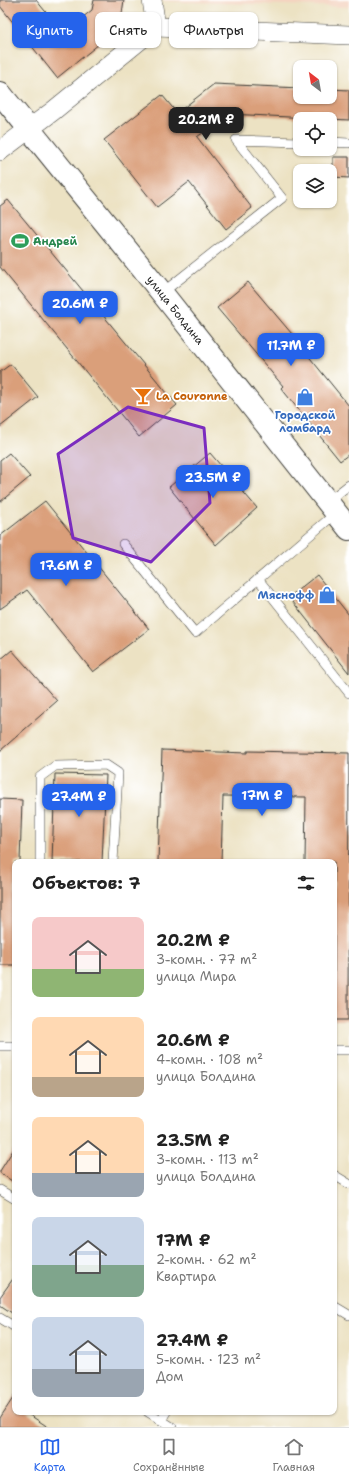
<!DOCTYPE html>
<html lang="ru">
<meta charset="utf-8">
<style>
body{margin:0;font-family:"Shantell Sans",sans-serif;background:#f2f2f2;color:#222;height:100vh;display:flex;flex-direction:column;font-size:15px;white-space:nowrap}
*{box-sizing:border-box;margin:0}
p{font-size:13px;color:#767676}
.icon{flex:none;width:22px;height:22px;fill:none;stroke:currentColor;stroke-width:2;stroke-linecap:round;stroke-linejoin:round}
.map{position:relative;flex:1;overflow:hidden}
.sheet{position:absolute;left:12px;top:859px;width:325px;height:556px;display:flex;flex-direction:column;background:#fff;border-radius:8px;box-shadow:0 1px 3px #0004}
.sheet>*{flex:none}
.banner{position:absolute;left:12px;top:12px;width:325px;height:36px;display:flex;gap:8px}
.needle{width:26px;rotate:329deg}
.buttons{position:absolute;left:293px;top:60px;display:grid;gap:8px}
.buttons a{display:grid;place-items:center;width:44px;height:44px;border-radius:8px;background:#fff;box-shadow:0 1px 3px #0004;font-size:20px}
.price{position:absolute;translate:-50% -34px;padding:0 9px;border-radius:8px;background:#2563eb;color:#fff;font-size:13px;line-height:26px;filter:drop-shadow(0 1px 2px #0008)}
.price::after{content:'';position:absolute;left:50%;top:24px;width:12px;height:9px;margin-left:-6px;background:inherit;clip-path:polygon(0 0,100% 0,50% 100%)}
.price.current{background:#222;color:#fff}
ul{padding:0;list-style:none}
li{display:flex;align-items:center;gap:12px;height:100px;padding:0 20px}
li span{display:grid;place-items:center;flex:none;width:112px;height:80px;border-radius:8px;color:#555}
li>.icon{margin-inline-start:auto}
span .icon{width:48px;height:48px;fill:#fffc;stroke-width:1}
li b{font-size:17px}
h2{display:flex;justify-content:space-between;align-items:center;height:48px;padding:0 20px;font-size:17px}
.chip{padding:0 14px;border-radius:8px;background:#fff;box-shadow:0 1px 3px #0004;font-size:14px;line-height:36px}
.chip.current{background:#2563eb;color:#fff}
.tab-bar{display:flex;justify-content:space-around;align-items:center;height:56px;border-top:1px solid #e0e0e0;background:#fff;font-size:11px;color:#767676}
.tab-bar a{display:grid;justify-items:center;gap:2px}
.tab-bar .current{color:#2563eb}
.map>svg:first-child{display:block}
.built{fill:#f4d3c0}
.building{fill:#da9f7a}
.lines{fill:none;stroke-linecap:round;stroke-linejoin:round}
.service-casing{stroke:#3b3a35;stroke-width:10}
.minor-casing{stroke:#3b3a35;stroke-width:20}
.primary-casing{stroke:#3b3a35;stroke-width:24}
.service{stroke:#fff;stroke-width:9}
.minor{stroke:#fff;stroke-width:19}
.primary{stroke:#fff;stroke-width:22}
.marked{fill:#7b2cbf;fill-opacity:0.2;stroke:#7b2cbf;stroke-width:3;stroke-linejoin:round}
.labels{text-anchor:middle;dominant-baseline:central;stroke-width:3.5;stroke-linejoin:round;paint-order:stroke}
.leisure-label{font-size:11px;font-weight:bold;fill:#27864d;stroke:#fff;text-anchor:start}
.street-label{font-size:11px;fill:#1c1c1c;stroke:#fff}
.food-label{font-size:11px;font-weight:bold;fill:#c56008;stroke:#fff;text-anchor:start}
.shop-label{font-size:11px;font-weight:bold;fill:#366cbe;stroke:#fff}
</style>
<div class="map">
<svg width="349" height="1427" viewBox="0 0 349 1427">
<rect width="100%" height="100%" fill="#fff"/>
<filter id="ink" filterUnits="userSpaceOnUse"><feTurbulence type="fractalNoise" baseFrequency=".025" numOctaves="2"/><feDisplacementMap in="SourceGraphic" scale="8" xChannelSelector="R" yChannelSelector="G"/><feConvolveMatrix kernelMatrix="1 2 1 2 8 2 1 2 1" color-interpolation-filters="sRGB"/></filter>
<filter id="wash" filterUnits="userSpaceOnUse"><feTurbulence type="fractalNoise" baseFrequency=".012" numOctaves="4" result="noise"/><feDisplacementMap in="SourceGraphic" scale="16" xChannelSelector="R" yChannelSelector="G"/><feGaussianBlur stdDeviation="0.9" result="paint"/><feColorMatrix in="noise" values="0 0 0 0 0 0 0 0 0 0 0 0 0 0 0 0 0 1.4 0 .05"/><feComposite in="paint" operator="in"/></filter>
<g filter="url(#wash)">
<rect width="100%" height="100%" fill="#ece2c3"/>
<path class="built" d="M159,0H349V7L159,1Z"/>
<g id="blocks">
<g class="building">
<path d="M0,0H36L63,33L92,10L94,0H124L120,27L57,78L0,6Z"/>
<path d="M214,84L300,88V97H330V89L349,90V120L229,114L197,137L252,208L226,229L189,182L157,207L104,140L162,95L177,113Z"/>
<path d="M333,157H349V178L333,177Z"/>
<path d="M8,200L177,405L139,437L0,267V206Z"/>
<path d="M248,282L303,347L302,348L349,406V454L340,461L281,388L283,386L217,308Z"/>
<path d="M11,364L38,397L0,427V372Z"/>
<path d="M9,453L30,477L0,502V460Z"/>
<path d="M210,453L257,508L216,545L169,487Z"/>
<path d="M45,501L149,629L93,672L27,590L0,609V536Z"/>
<path d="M317,575L349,615V673L289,597Z"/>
<path d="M12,650L57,701L0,751V660Z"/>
<path d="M162,750L247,753V751L349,753L348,1020H334V862H305L306,797L223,796L221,862H158Z"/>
<path d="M55,774L106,775L102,862H52Z"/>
<path d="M0,799L22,800L20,862H15V965H0Z"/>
<path d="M15,1147V1183L0,1173V1171Z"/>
<path d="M15,1276V1315L0,1305V1297Z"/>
<path d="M15,1395V1412H25L48,1427H0V1418Z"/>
</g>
</g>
</g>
<g filter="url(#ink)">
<use href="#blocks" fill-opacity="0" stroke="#3b3a35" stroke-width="1"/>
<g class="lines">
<g class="service-casing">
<g id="service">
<path d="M330,142L349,143"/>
<path d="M162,293L282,198L236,140L300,142"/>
<path d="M327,502L349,485"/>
<path d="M123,544L195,633L336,513"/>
<path d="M258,579L349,693"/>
<path d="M40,862V777L55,766L106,765L118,773L113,862"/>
<path d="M0,1046H15"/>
<path d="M334,1050H349"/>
<path d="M334,1175L349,1184"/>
<path d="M0,1190L15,1199"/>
<path d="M334,1306L349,1315"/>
<path d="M0,1318L15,1327"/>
<path d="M148,1412L161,1420"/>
<path d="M166,1412L161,1420L172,1427"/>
</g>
</g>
<g class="minor-casing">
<g id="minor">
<path d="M152,0L156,27"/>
<path d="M156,27L349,35"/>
<path d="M0,151L53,111L156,27"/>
</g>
</g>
<g class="primary-casing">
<g id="primary">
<path id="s1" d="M0,93L162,293L349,529"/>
</g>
</g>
<use href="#service" class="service"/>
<use href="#minor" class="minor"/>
<use href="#primary" class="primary"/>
</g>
</g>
<path class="marked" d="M128,407L204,428L210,503L151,562L73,538L58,454Z"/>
<defs>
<g id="stadium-bare" transform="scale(1.38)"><path d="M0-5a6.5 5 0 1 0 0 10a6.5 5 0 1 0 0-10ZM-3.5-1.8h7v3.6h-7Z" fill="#2e9e5b" stroke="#fff" stroke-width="2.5" paint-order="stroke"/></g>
<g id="bar-bare" transform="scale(1.38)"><path d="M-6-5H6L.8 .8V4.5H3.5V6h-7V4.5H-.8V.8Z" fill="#e8710a" stroke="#fff" stroke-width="2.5" paint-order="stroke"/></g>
<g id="shop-bare" transform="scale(1.38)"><path d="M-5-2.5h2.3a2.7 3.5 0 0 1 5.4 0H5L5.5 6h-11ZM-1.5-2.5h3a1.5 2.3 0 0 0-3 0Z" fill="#3f7fe0" stroke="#fff" stroke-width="2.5" paint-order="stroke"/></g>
</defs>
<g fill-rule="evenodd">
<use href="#stadium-bare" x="20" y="241"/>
<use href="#bar-bare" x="143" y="396"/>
<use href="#shop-bare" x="305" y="397"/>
<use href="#shop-bare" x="327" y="595"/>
</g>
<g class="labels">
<g class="leisure-label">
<text x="33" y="241">Андрей</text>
</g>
<g class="street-label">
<text stroke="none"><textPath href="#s1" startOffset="279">улица Болдина</textPath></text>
</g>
<g class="food-label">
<text x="156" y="396">La Couronne</text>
</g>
<g class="shop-label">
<text x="305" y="415">Городской<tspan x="305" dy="13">ломбард</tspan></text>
<text x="314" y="595" text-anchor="end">Мяснофф</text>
</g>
</g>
</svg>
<div class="buttons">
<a><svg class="needle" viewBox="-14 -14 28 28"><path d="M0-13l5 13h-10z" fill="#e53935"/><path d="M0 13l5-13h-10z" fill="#767676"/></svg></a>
<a><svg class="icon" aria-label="locate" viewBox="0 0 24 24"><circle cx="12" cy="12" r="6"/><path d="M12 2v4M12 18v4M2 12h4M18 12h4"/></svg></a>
<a><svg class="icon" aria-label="layers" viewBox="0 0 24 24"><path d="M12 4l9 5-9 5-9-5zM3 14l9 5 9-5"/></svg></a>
</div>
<b class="price current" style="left:206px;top:141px">20.2M ₽</b>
<b class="price" style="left:80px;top:325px">20.6M ₽</b>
<b class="price" style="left:291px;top:367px">11.7M ₽</b>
<b class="price" style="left:213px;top:499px">23.5M ₽</b>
<b class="price" style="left:66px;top:587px">17.6M ₽</b>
<b class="price" style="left:262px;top:817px">17M ₽</b>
<b class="price" style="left:79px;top:818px">27.4M ₽</b>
<div class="banner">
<a class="chip current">Купить</a>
<a class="chip">Снять</a>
<a class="chip">Фильтры</a>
</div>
<section class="sheet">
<h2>Объектов: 7<svg class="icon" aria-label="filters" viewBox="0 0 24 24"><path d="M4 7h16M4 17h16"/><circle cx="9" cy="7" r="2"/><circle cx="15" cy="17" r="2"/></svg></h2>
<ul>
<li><span style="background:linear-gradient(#f6c9c9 65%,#8fb573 0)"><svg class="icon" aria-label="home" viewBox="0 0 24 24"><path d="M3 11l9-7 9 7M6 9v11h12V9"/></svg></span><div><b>20.2M ₽</b><p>3-комн. · 77 m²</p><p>улица Мира</p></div></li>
<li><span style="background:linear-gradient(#ffd9b3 75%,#b9a48a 0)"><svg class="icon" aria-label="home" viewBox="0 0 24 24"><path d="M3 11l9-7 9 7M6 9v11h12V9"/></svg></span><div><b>20.6M ₽</b><p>4-комн. · 108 m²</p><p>улица Болдина</p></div></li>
<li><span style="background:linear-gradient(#ffd9b3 70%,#9aa5b1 0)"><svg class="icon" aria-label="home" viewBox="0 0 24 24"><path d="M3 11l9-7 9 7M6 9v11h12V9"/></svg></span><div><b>23.5M ₽</b><p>3-комн. · 113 m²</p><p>улица Болдина</p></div></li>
<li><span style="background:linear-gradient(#c9d6e8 60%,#7fa58c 0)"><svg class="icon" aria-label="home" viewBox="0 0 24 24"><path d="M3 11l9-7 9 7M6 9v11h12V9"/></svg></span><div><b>17M ₽</b><p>2-комн. · 62 m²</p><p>Квартира</p></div></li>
<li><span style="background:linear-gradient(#c9d6e8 65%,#9aa5b1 0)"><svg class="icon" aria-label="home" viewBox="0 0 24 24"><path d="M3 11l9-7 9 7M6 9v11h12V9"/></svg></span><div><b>27.4M ₽</b><p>5-комн. · 123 m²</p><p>Дом</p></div></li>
</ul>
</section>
</div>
<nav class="tab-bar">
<a class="current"><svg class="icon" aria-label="map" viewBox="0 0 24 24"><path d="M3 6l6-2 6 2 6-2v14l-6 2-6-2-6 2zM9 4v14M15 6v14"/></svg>Карта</a>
<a><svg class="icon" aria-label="saved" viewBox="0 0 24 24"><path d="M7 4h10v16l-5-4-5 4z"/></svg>Сохранённые</a>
<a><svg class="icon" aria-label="home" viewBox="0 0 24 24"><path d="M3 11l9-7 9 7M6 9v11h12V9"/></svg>Главная</a>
</nav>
